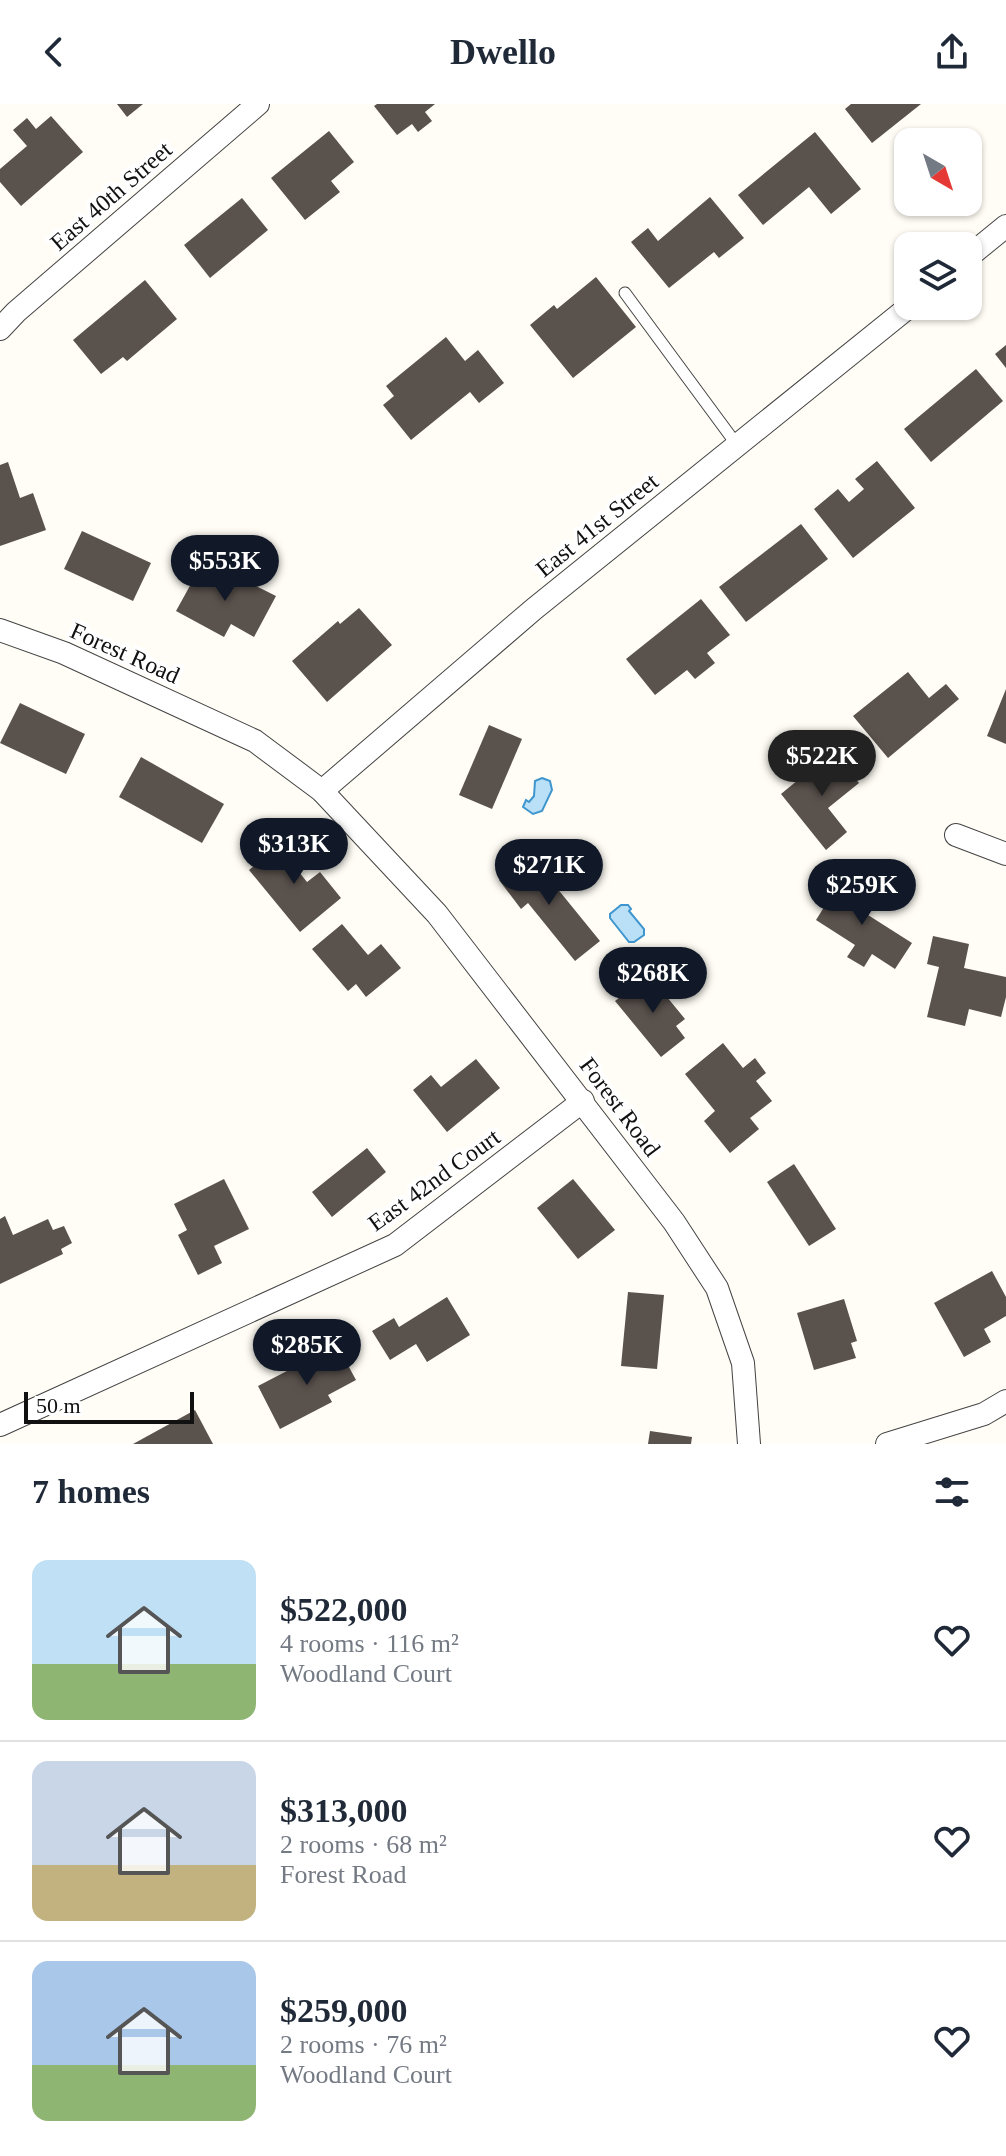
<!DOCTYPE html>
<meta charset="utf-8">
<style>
body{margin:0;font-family:"Times New Roman",serif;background:#f2f2f3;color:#1f2937;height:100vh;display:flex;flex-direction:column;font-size:30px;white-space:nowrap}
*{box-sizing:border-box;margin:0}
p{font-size:26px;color:#747a83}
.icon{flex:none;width:44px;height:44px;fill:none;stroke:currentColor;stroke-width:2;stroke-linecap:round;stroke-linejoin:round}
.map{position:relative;height:1340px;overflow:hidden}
.panel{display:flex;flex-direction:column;background:#fff;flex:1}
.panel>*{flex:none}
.needle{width:52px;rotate:141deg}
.fabs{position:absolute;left:894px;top:24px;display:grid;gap:16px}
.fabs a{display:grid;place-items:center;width:88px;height:88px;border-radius:16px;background:#fff;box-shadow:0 2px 6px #0004;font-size:40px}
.scale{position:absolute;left:24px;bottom:20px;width:170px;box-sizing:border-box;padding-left:8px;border:4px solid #111;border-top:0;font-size:22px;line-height:28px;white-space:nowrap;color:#111;-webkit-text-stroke:6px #fff;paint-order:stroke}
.price{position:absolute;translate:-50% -68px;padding:0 18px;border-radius:28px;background:#111827;color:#fff;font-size:26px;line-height:52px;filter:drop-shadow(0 2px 4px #0008)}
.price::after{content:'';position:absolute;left:50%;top:48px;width:24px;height:18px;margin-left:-12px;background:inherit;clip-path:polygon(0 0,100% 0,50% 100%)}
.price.active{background:#222;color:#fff}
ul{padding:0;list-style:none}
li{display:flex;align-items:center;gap:24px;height:200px;padding:0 32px}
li+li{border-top:2px solid #e0e1e3}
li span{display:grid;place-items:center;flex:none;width:224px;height:160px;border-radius:16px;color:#555}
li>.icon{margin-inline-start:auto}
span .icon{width:96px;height:96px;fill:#fffc;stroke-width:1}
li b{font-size:34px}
h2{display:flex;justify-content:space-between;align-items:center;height:96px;padding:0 32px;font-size:34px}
header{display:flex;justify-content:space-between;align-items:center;height:104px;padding:0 32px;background:#fff;font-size:36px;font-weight:700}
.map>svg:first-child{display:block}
.water{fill:#b9e0f7;stroke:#3f96cf;stroke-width:2}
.building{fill:#5a524d}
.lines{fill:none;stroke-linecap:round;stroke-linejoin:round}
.lane-casing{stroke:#444;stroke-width:13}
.street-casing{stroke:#444;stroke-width:24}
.lane{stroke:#fff;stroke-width:11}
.street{stroke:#fff;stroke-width:22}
.labels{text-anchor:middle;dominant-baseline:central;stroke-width:8;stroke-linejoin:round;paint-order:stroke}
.street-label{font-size:24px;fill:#111;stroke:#fff}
</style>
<header><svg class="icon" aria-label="back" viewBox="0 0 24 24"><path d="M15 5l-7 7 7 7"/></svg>Dwello<svg class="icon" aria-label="share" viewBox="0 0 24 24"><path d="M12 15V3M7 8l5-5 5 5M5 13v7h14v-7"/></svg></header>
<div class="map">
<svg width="1006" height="1340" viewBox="0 0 1006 1340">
<rect width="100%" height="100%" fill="#fffdf5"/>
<g class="water">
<path d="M542,674L550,677L552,686L542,707L533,710L523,703L526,696L529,698L534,692L535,677Z"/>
<path d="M621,801H628L631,805L629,807L644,825V831L634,838H629L610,814V810Z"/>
</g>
<g class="building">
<path d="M117,0H143L127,13Z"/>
<path d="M377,0H435L425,8L432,17L418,28L412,20L397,31L374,2Z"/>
<path d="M851,0H921L872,39L845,5Z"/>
<path d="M51,12L83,48L21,102L0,78V65L27,42L13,26L27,14L36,25Z"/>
<path d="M329,27L354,58L331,77L340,88L305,116L271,74Z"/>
<path d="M815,28L861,85L831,110L809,83L763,121L738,91Z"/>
<path d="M710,93L744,134L719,154L714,148L669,184L631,138L648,124L658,137Z"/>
<path d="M242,94L268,126L210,174L184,141Z"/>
<path d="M596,173L636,223L573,274L530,221L554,201L557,205Z"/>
<path d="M145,176L177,215L127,257L123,253L101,270L73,236Z"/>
<path d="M446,233L465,257L478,246L504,279L479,299L470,288L411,336L383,301L394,292L386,282Z"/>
<path d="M1006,241V264L995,250Z"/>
<path d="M976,265L1003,297L931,358L904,325Z"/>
<path d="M877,357L915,404L853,454L814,405L838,385L849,398L864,385L855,375Z"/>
<path d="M8,358L20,394L33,389L46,426L0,442V361Z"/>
<path d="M801,420L828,455L746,518L719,483Z"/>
<path d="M82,427L151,459L133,497L64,465Z"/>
<path d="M202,460L236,477L238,473L276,492L254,533L231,520L224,533L176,507Z"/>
<path d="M701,495L730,531L707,549L715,559L695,575L687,566L655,591L626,555Z"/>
<path d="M359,504L392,541L327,598L292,557L338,517L340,520Z"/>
<path d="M908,568L929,594L946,580L959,595L888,654L853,612Z"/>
<path d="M1006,585V640L987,632Z"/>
<path d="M20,599L85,630L66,670L0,639Z"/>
<path d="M489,621L522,635L492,705L459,691Z"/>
<path d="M833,647L859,679L828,704L847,728L826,746L781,690Z"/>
<path d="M141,653L224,700L202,739L119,693Z"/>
<path d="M288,734L309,760L299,768L307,778L320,768L341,794L300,828L249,766Z"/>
<path d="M530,751L600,837L575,857L528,799L521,805L499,776Z"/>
<path d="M841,776L876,798L868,811L912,839L895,865L872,850L864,863L847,853L855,841L816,816Z"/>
<path d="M342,820L368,851L381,840L401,864L366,893L356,880L348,887L312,845Z"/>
<path d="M933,832L969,840L964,864L1006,873V893L1001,913L969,905L965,922L927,913L939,863L927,860Z"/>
<path d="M649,871L685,915L676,922L685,934L661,953L615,897Z"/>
<path d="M723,939L743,964L755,954L766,969L756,977L772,997L750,1014L759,1025L730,1049L704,1017L715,1007L685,970Z"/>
<path d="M476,955L500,984L447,1028L413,986L431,971L441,983Z"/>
<path d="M367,1044L386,1068L332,1113L312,1088Z"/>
<path d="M794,1060L836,1125L809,1142L767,1078Z"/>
<path d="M224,1075L249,1125L214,1142L222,1159L198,1171L178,1131L187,1126L174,1100Z"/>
<path d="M573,1075L615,1126L578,1155L537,1104Z"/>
<path d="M5,1112L13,1131L48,1115L53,1126L64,1122L72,1139L61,1145L63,1150L0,1180V1115Z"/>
<path d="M992,1167L1006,1193V1212L984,1225L991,1238L964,1253L934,1199Z"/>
<path d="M628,1188L664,1191L657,1265L621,1262Z"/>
<path d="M447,1193L470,1231L427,1258L416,1240L390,1256L372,1227L394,1214L399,1223Z"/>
<path d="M844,1195L857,1237L851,1239L856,1254L814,1266L797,1209Z"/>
<path d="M337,1241L356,1276L328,1291L332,1298L280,1325L258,1282Z"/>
<path d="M195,1306L213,1340H133Z"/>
<path d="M650,1327L692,1333L691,1340H648Z"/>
</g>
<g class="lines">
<g class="lane-casing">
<path id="lane" d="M625,189L737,341"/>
</g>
<g class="street-casing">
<g id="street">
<path d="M968,153L1006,122"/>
<path d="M0,225L16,208L258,0"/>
<path d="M0,526L64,549L255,637L322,687L437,810L674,1118L717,1184L743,1259L749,1340"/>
<path d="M322,687L534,505L910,202"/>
<path d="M956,731L1006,750"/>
<path d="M0,1321L395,1141L583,997"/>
<path d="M887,1340L984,1310L1006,1297"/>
</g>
</g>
<use href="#lane" class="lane"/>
<use href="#street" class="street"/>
</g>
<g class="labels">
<g class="street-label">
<text transform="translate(111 92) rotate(-41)">East 40th Street</text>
<text transform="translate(597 421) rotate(-39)">East 41st Street</text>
<text transform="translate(125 549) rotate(24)">Forest Road</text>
<text transform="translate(620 1003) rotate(53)">Forest Road</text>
<text transform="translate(434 1076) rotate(-36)">East 42nd Court</text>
</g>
</g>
</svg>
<div class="fabs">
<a><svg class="needle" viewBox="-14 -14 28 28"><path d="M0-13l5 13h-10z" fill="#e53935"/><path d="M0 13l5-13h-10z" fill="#747a83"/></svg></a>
<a><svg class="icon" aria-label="layers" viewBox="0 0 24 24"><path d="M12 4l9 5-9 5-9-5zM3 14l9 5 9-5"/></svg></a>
</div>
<div class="scale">50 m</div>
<b class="price" style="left:225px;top:499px">$553K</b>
<b class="price active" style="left:822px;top:694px">$522K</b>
<b class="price" style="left:294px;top:782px">$313K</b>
<b class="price" style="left:549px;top:803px">$271K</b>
<b class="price" style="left:862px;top:823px">$259K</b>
<b class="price" style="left:653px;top:911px">$268K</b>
<b class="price" style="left:307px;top:1283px">$285K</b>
</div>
<section class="panel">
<h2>7 homes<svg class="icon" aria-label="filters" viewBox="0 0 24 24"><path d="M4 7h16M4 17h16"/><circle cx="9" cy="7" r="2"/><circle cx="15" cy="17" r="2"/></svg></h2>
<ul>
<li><span style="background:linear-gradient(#bfe0f5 65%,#8fb573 0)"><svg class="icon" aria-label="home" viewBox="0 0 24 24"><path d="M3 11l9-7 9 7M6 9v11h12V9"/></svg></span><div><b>$522,000</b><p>4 rooms · 116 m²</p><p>Woodland Court</p></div><svg class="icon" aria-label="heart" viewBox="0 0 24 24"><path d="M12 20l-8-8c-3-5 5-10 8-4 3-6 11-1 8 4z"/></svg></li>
<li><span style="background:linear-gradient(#c9d6e8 65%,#c2b280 0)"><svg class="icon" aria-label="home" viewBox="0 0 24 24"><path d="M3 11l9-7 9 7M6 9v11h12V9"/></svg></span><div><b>$313,000</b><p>2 rooms · 68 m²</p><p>Forest Road</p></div><svg class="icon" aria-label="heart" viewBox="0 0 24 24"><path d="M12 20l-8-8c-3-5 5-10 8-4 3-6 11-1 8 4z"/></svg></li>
<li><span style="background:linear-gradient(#a9c7e8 65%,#8fb573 0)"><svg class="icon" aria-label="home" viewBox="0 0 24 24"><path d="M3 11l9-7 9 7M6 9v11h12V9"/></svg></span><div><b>$259,000</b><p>2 rooms · 76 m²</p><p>Woodland Court</p></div><svg class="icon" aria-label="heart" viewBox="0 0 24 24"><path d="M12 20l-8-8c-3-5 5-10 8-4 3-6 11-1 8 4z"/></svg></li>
</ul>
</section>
